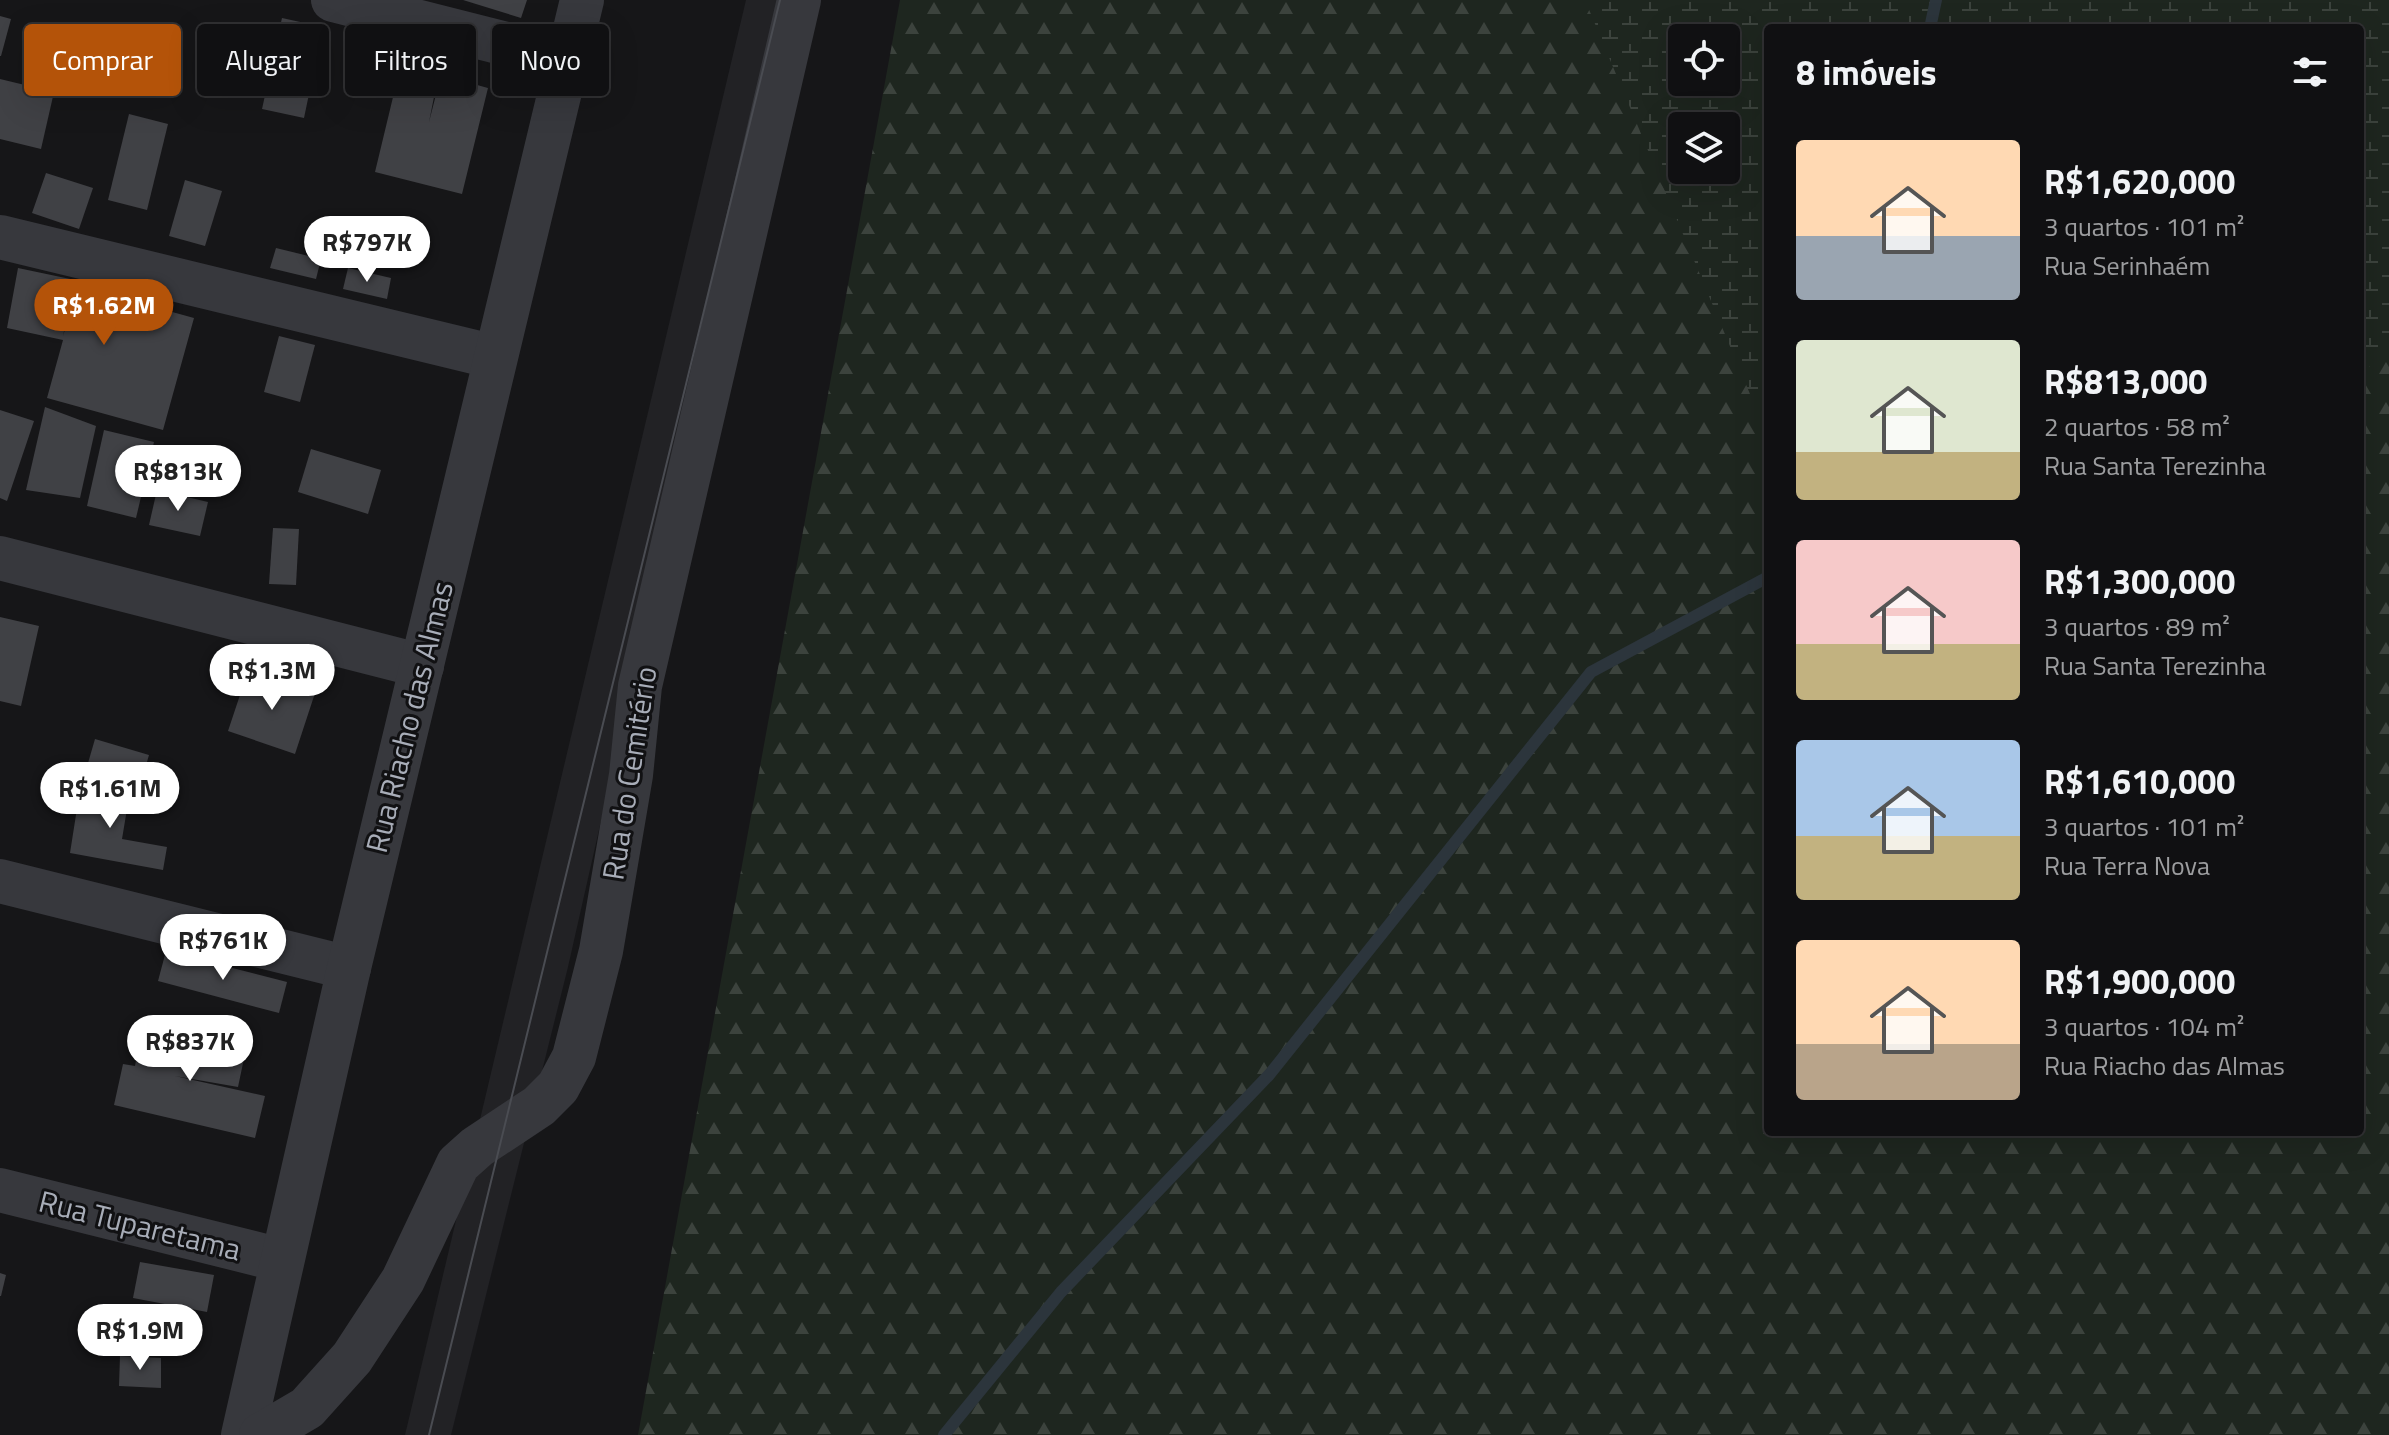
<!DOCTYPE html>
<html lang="pt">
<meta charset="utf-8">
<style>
body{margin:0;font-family:"Titillium Web",sans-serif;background:#1e1e20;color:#f1f3f6;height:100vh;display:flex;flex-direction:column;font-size:30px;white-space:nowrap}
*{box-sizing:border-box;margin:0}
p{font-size:26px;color:#9c9d9f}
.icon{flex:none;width:44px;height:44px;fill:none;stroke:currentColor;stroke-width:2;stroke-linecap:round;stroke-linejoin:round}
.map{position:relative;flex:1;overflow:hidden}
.drawer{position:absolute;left:1764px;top:24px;width:600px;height:1112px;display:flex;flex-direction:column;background:#101012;border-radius:8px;box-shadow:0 8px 32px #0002,0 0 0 2px #303032}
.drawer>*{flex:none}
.banner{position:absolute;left:24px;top:24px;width:760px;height:72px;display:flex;gap:16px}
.buttons{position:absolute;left:1668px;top:24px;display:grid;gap:16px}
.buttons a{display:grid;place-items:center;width:72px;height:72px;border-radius:8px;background:#101012;box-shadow:0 8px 32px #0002,0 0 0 2px #303032;font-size:40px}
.price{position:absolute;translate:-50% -68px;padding:0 18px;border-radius:28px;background:#fff;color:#222;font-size:26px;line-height:52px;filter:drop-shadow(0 2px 4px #0008)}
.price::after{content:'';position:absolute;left:50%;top:48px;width:24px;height:18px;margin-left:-12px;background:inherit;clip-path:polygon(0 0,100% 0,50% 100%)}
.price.current{background:#b45309;color:#fff}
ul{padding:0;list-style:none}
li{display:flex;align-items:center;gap:24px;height:200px;padding:0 32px}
li span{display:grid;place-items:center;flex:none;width:224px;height:160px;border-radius:8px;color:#555}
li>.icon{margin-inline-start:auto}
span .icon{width:96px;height:96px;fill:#fffc;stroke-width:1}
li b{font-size:34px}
h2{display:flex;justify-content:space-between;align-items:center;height:96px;padding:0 32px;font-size:34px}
.pill{padding:0 28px;border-radius:8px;background:#101012;box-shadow:0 8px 32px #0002,0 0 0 2px #303032;font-size:28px;line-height:72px}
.pill.current{background:#b45309;color:#fff}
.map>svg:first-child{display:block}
.built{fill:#222225}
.forest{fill:url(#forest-firs);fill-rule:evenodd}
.wetland{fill:url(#wetland-marsh);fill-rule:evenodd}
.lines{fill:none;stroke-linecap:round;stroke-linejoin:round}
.stream{stroke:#2c353c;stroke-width:12}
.building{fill:#404145}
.minor{stroke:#37383d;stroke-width:44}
.tram{stroke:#4a4c52;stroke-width:2}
.labels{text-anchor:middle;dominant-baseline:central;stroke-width:6;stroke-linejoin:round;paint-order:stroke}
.street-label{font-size:30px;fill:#a8adb8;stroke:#111113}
</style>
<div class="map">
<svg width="2389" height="1435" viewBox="0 0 2389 1435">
<defs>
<pattern id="forest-firs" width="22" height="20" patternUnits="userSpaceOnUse" patternTransform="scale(2)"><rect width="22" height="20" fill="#1e261f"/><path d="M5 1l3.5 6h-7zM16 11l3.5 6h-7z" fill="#3c433d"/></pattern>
<pattern id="wetland-marsh" width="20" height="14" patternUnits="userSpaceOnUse" patternTransform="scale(2)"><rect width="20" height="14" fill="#1e261f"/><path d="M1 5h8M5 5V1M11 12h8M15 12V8" fill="none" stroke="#3c433d"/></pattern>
</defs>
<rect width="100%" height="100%" fill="#161618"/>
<path class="built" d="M746,0H798L692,418L568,967L451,1435H405Z"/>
<path class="forest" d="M900,0H2389V1435H638ZM1768,28H2360V1132H1768ZM1682,38H1726V82H1682ZM1682,126H1726V170H1682Z"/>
<path class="wetland" d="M1585,0H2389V342L2360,378V28H1768V437ZM1682,38H1726V82H1682ZM1682,126H1726V170H1682Z"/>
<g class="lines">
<g class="stream">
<path d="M1930,28L1936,0"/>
<path d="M944,1435L1061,1292L1269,1075L1591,672L1768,577"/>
</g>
</g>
<g class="building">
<path d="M463,0H527L521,18Z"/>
<path d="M0,16L11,19L1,56H0Z"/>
<path d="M282,18L323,27L304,118L262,109Z"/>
<path d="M400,68L438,77L429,122L441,75L488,88L462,194L375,172Z"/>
<path d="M0,79L54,92L41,149L0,139Z"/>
<path d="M129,114L168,124L147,210L108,200Z"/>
<path d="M46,173L93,188L79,229L32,213Z"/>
<path d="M185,180L222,191L205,246L169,236Z"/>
<path d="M276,248L321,259L316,279L270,268Z"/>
<path d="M18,268L75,280L63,336L78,286L194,318L163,430L47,398L63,340L7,328Z"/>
<path d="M348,268L391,278L387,299L343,289Z"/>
<path d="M279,336L315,345L300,402L264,392Z"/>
<path d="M45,407L96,426L80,498L26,490Z"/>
<path d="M0,410L34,421L7,501L0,498Z"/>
<path d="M104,430L154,442L136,518L87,506Z"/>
<path d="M311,449L381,470L368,514L298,492Z"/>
<path d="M157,490L208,502L200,536L149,525Z"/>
<path d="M273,528L299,529L296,585L269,584Z"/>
<path d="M0,617L39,626L21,706L0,701Z"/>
<path d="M248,671L315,693L295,754L228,731Z"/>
<path d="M95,739L149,755L140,786L86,770Z"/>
<path d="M81,783L130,791L122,839L167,847L163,870L70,853Z"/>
<path d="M166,951L287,982L279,1013L158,981Z"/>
<path d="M142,1028L246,1049L238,1087L175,1076L265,1096L255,1138L114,1105L123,1064L135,1066Z"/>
<path d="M140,1262L214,1275L207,1312L133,1298Z"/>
<path d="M0,1273L6,1275L1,1296H0Z"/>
<path d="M120,1356L161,1358V1388L119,1386Z"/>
</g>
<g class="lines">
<g class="minor">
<path d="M333,0L569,60"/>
<path d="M0,237L495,357"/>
<path d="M0,558L422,666"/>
<path d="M0,881L349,968"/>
<path d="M0,1190L281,1260"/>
<path d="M243,1435L349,968L582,0"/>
<path d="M261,1435L307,1408L352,1358L403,1280L458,1164L477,1147L539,1106L558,1087L574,1057L601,951L631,775L640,686L799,0"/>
</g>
<path class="tram" d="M429,1435L780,0"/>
</g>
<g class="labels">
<g class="street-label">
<text transform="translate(409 717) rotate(-76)">Rua Riacho das Almas</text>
<text transform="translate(629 773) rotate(-81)">Rua do Cemitério</text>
<text transform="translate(140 1225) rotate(14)">Rua Tuparetama</text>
</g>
</g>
</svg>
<div class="buttons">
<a><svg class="icon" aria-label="locate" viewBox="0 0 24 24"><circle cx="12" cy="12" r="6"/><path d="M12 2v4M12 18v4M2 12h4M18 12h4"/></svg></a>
<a><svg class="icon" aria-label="layers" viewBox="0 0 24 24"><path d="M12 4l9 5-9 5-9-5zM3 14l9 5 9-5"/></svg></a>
</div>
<b class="price" style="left:367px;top:284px">R$797K</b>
<b class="price current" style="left:104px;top:347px">R$1.62M</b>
<b class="price" style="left:178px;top:513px">R$813K</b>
<b class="price" style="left:272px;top:712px">R$1.3M</b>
<b class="price" style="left:110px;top:830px">R$1.61M</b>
<b class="price" style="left:223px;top:982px">R$761K</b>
<b class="price" style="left:190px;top:1083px">R$837K</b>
<b class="price" style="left:140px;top:1372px">R$1.9M</b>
<div class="banner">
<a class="pill current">Comprar</a>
<a class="pill">Alugar</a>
<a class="pill">Filtros</a>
<a class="pill">Novo</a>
</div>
<section class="drawer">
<h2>8 imóveis<svg class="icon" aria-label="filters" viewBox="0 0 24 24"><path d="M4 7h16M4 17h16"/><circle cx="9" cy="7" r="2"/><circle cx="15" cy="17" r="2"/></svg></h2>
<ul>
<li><span style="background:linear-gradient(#ffd9b3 60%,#9aa5b1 0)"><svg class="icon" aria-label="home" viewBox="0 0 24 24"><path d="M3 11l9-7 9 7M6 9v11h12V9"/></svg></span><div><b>R$1,620,000</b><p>3 quartos · 101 m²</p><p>Rua Serinhaém</p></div></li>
<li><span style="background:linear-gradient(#dfe7d0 70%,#c2b280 0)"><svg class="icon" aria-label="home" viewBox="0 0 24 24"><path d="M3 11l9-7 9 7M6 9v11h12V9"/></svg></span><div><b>R$813,000</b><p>2 quartos · 58 m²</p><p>Rua Santa Terezinha</p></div></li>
<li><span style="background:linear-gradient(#f6c9c9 65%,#c2b280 0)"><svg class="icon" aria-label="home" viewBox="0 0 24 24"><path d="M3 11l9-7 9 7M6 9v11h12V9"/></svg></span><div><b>R$1,300,000</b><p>3 quartos · 89 m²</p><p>Rua Santa Terezinha</p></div></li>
<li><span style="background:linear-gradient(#a9c7e8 60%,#c2b280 0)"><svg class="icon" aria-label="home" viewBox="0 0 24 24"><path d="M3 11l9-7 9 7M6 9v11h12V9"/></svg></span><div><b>R$1,610,000</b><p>3 quartos · 101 m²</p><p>Rua Terra Nova</p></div></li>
<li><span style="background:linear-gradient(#ffd9b3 65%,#b9a48a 0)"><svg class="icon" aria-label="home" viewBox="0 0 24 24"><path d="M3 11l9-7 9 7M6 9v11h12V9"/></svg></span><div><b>R$1,900,000</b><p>3 quartos · 104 m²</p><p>Rua Riacho das Almas</p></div></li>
</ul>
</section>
</div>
